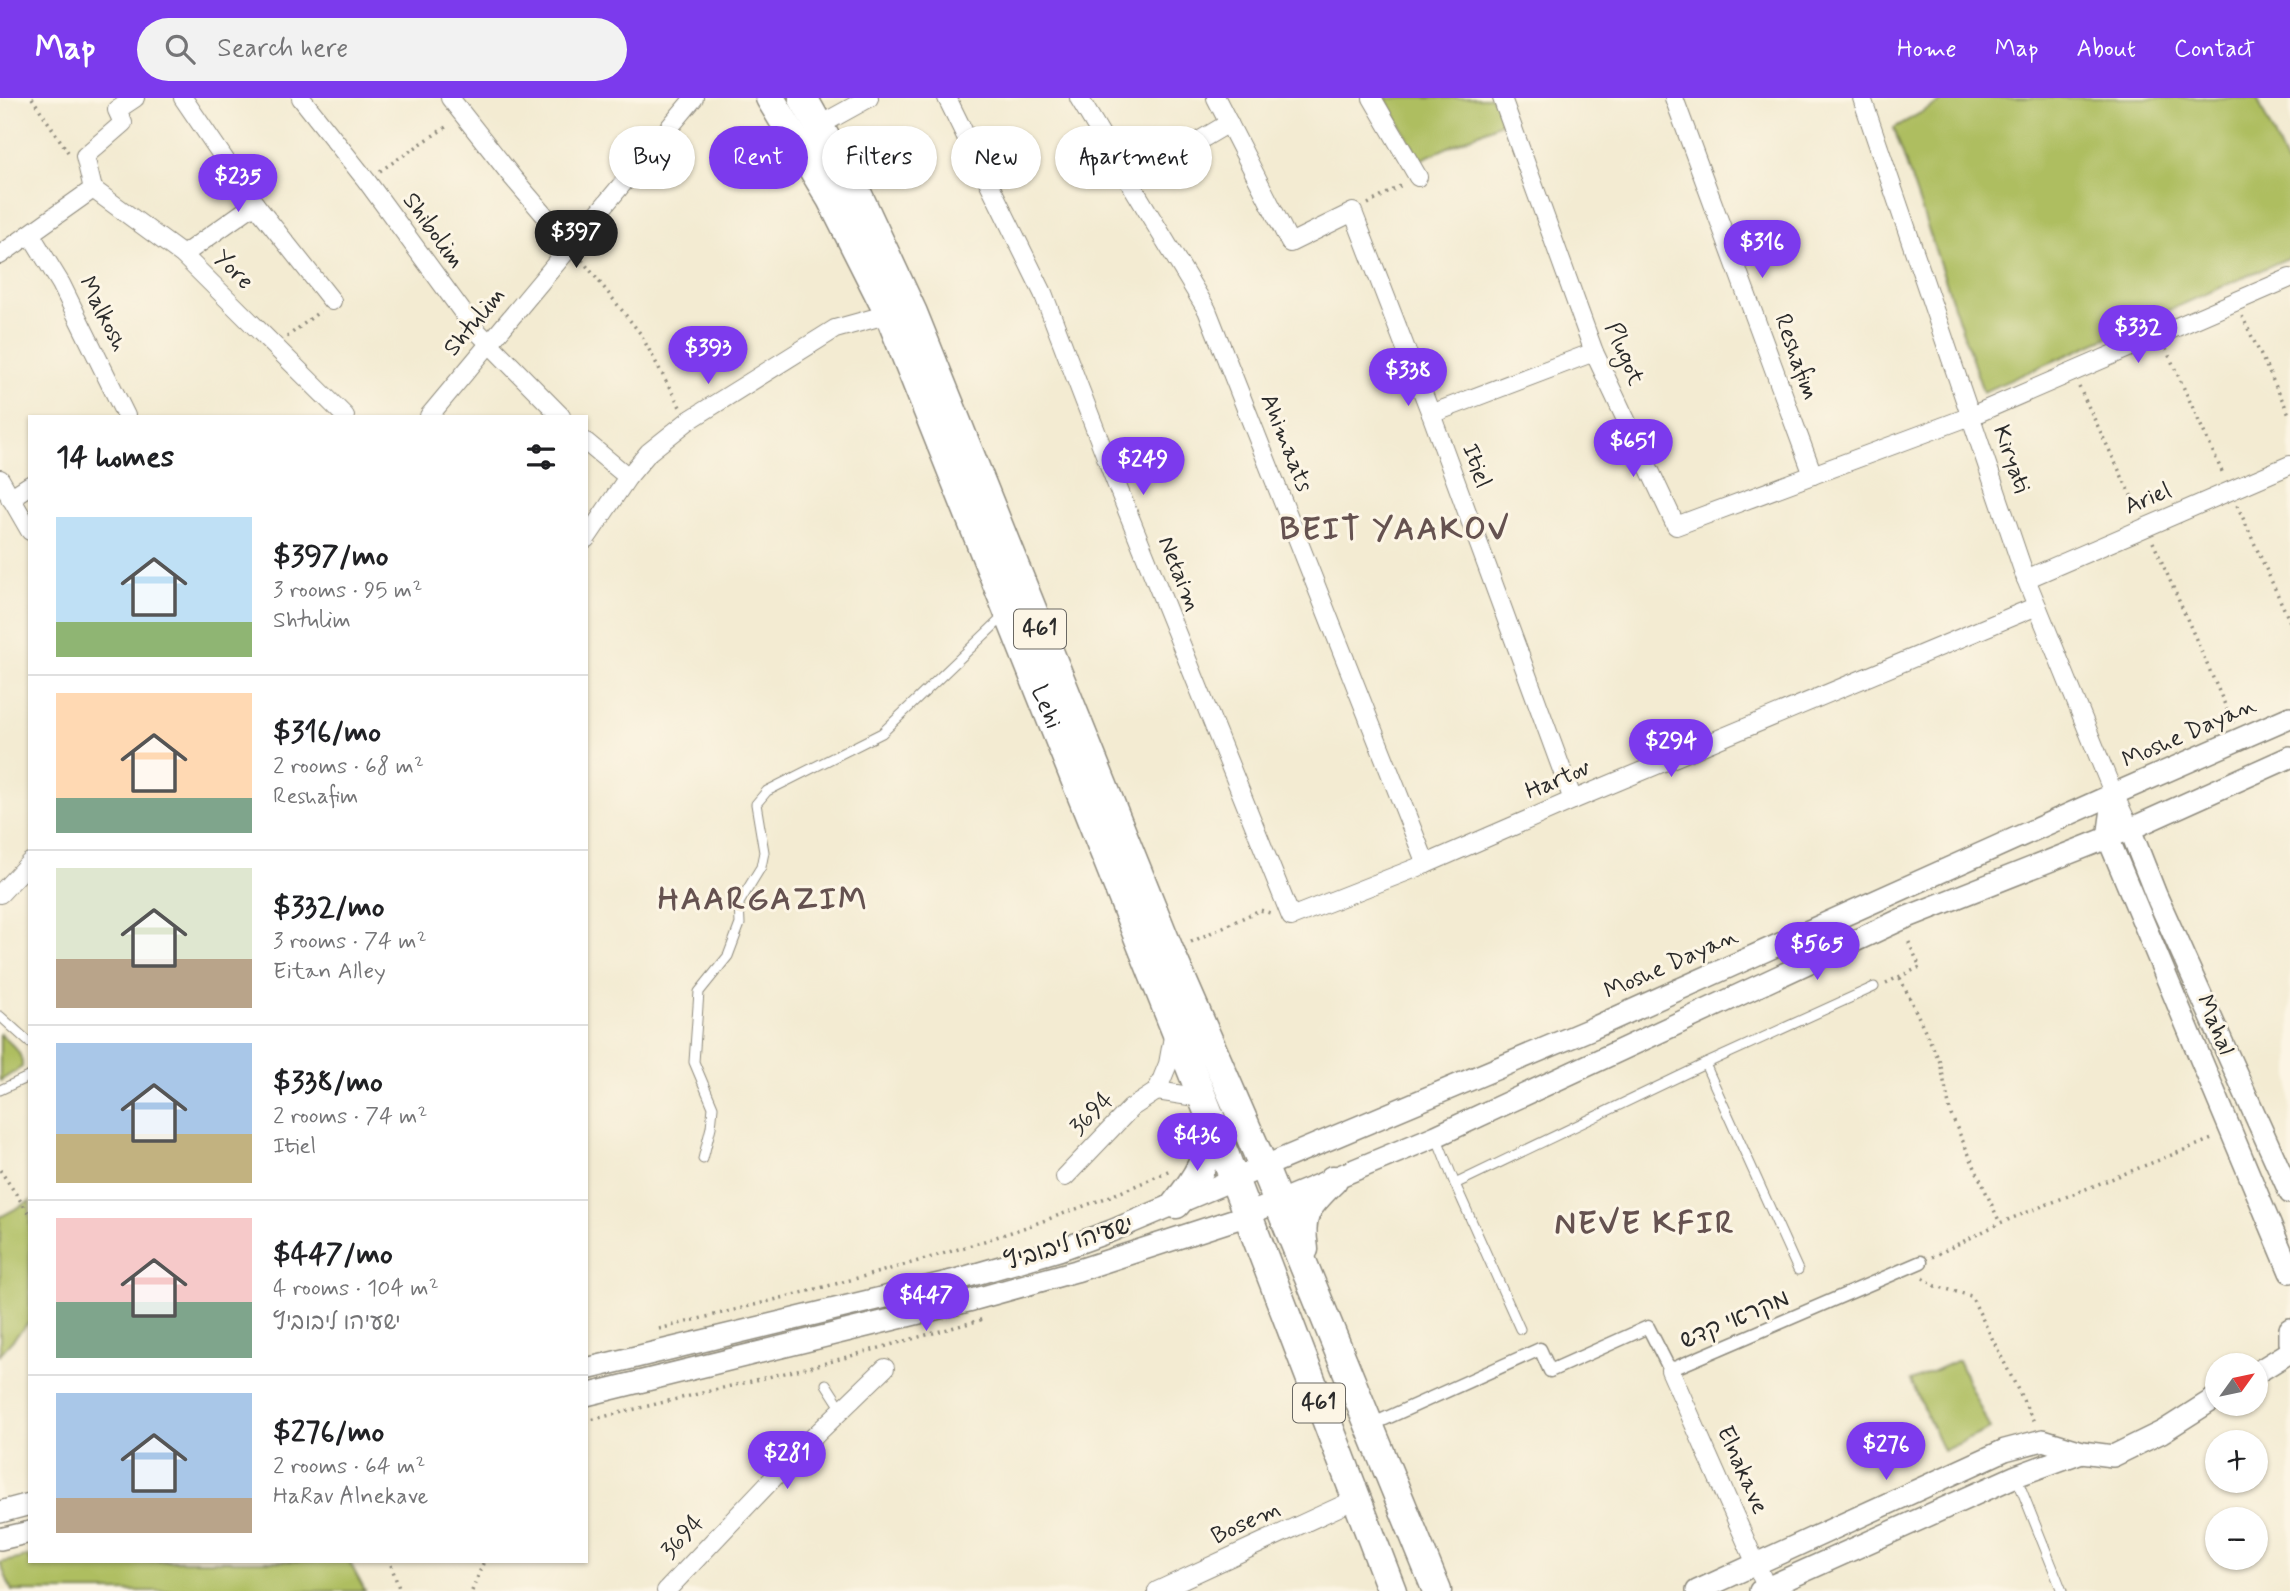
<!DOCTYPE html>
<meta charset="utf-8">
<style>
body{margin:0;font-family:Mynerve,"Playpen Sans Hebrew",sans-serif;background:#f2f2f2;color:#202124;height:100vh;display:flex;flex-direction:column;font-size:26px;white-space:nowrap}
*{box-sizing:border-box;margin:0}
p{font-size:23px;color:#757577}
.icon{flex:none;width:38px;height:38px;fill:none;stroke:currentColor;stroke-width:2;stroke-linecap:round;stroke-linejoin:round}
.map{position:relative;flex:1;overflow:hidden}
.drawer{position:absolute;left:28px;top:317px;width:560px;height:1148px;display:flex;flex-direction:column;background:#fff;border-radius:0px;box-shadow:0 2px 5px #0004}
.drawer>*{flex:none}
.hud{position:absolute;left:609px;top:28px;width:665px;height:63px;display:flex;gap:14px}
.needle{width:46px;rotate:57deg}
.buttons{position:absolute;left:2205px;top:1255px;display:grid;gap:14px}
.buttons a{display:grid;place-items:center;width:63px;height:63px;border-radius:50%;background:#fff;box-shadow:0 2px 5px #0004;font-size:35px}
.price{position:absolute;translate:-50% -60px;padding:0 16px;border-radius:24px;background:#7c3aed;color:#fff;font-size:23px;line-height:46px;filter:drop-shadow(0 2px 4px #0008)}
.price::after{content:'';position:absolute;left:50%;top:42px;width:21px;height:16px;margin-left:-10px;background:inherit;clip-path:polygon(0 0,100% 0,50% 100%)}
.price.active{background:#222;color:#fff}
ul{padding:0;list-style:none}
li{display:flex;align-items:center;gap:21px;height:175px;padding:0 28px}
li+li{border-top:2px solid #e0e0e0}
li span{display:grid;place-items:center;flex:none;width:196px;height:140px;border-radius:0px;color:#555}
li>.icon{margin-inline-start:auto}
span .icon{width:84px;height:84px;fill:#fffc;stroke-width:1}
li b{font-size:30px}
h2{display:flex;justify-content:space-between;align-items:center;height:84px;padding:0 28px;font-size:30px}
.chip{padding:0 24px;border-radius:32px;background:#fff;box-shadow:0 2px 5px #0004;font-size:24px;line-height:63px}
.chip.active{background:#7c3aed;color:#fff}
header{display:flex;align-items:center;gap:42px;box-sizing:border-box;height:98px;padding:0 35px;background:#7c3aed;color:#fff}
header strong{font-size:33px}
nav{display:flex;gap:38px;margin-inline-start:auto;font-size:24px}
.search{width:490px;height:63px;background:#f2f2f2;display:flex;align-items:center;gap:18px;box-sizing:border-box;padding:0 24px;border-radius:38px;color:#757577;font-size:26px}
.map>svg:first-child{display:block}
.green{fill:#aebe61;stroke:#6c7446;stroke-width:2}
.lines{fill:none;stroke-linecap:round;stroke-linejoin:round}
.service-casing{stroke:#8f8b7e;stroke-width:11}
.pedestrian-casing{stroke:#8f8b7e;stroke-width:15}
.minor-casing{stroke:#8f8b7e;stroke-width:20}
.tertiary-casing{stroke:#8f8b7e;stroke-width:24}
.primary-casing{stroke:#8f8b7e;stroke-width:31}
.path{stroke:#8f8b7e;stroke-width:3.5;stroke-dasharray:2 5;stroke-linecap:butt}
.service{stroke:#fff;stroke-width:9}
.pedestrian{stroke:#fff;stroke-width:12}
.minor{stroke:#fff;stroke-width:18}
.tertiary{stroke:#fff;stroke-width:21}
.primary{stroke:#fff;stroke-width:28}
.labels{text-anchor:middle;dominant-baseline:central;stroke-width:6;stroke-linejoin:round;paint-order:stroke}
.shield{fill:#fcf5e5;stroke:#6a6863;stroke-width:2}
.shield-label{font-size:23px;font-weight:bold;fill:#2b2b2b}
.street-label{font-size:24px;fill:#2b2b2b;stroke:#fcf5e5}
.district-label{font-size:32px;font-weight:bold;letter-spacing:2px;fill:#655250;stroke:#fcf5e5}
</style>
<header>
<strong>Map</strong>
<div class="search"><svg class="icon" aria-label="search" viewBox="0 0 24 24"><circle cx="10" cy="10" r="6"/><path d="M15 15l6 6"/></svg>Search here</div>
<nav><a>Home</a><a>Map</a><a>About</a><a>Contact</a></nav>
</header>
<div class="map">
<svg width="2290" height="1493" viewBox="0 0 2290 1493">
<rect width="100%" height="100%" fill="#fcf5e5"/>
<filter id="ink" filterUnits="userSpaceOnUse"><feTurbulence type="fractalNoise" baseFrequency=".0143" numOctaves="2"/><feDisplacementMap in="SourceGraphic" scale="14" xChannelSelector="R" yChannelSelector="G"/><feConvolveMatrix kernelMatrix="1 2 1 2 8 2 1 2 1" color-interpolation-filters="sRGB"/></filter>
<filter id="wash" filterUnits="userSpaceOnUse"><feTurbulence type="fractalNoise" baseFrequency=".00686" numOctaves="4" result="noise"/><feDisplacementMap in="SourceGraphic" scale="28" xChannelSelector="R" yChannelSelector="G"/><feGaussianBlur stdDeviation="1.57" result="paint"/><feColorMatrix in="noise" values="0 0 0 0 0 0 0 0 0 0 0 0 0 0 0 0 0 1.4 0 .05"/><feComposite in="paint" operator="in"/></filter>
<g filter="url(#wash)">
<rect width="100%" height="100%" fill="#f3ebd2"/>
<g class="green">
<path d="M1385,0H1494L1503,24L1420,62Z"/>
<path d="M1947,0H2257L2290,73V159L1983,294L1894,30Z"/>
<path d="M0,936C11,946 23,953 22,969L0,983Z"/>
<path d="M30,1103V1223L0,1256V1119Z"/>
<path d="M1958,1262L1990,1331L1943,1353L1911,1283Z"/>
<path d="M30,1458V1463H349L365,1493H12L0,1465Z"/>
</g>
</g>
<g filter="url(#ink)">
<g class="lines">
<g class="service-casing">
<g id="service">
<path d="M0,918L30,945"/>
<path d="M1705,966L1798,1172"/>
<path d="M0,992L30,978"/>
<path d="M1436,1038L1455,1086L1705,966L1874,889"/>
<path d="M703,1061L711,1029L713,1009L694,964L699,894L728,858L740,826L739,805L761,769L764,754L756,706L767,693L882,635L1004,518"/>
<path d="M1455,1086L1520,1231"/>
<path d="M826,1286L842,1311"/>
<path d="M2016,1378L2062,1493"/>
</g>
</g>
<g class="pedestrian-casing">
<path id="pedestrian" d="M1369,1328L1540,1251L1550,1273L1648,1229L1670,1272L1921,1164"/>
</g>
<g class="minor-casing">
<g id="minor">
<path d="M183,0L255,106L332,203"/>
<path d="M301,0L366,82L475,231L561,318"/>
<path d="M450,0L513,80L571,148"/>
<path d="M947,0L1043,195L1114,380L1291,819L1426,766L1573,702L2037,508"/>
<path d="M1079,0L1207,212L1426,766"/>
<path d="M1216,0L1290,145L1353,114L1431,316L1573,702"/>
<path d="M1372,0L1418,79"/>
<path d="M1502,0L1594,254L1676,428L1971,318L2290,180"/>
<path d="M1674,0L1813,377"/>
<path d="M1862,0L2026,481L2110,687L2130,731"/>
<path d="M820,27L869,0"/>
<path d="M1129,84L1229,25"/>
<path d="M93,91L183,157L345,318"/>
<path d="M93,91L85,58L123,25L117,12L135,0"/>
<path d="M31,137L61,186L126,318"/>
<path d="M0,157L93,91"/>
<path d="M183,157L255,106"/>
<path d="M1431,316L1594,254"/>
<path d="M429,318L694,0"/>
<path d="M586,344L628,379"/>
<path d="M0,381L30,433"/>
<path d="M10,400L30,387"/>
<path d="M586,441L628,379L649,354L688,323L835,231L889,216"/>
<path d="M2026,481L2290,367"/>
<path d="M0,796L30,764"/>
<path d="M1157,993L1202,1000"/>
<path d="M1065,1079L1131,1010L1157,993L1168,966L1174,933"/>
<path d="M1670,1272L1768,1493"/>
<path d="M666,1493L799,1353L885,1270"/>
<path d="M1157,1493L1356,1401"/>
</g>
</g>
<g class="tertiary-casing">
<g id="tertiary">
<path d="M2114,696L2108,740L2290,1174"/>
<path d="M2130,731L2156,797L2290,1095"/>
<path d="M2290,1231V1245"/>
<path d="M586,1271L952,1183L1059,1152L1111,1133L1593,930L2114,696L2290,619"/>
<path d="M2256,1275L2290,1254"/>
<path d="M586,1297L972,1202L1076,1173L1239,1120L1436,1038L1900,822L2130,731L2290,659"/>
<path d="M0,1414L30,1406"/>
<path d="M0,1441L30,1434"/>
<path d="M1697,1493L2005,1352L2043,1342L2082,1354L2113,1358L2162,1334L2217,1299"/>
<path d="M1760,1493L2016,1378L2082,1354"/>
</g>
</g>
<g class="primary-casing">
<g id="primary">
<path id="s1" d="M770,0L831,101L889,216L1209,1016L1392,1493"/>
<path d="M803,0L859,99L913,215L1170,854L1264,1070L1437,1493"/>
<path d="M1176,1106C1196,1082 1212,1058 1209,1025"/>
<path d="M1304,1151C1298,1114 1308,1107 1333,1082"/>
</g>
</g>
<g class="path">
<path d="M32,0L68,54"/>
<path d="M380,73L449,27"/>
<path d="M1368,106L1404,86"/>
<path d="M582,162L640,235L680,309"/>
<path d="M2242,218L2290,318"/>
<path d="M287,239L320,213"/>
<path d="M2166,251L2224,378"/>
<path d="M2079,289L2139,414"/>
<path d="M2237,407L2290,524"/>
<path d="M2153,444L2233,625"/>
<path d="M1191,844L1260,812L1270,815"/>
<path d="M1900,880L1940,964L1951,1017L2000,1125"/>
<path d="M1886,885L1920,869L1907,840"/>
<path d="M0,1072L30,1117"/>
<path d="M1932,1159L2000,1125L2212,1041"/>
<path d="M1923,1180L1936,1188L1971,1198L2035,1326"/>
<path d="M659,1231C788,1198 917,1168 1043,1123C1087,1107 1130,1092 1172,1071"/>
<path d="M586,1323L822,1266L984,1221"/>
<path d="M391,1467L400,1493"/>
<path d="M472,1493L484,1463"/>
</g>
<use href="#service" class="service"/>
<use href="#pedestrian" class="pedestrian"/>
<use href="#minor" class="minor"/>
<use href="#tertiary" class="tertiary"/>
<use href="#primary" class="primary"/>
</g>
</g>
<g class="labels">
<g class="shield">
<rect x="1014" y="511.5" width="52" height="39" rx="5"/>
<rect x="1293" y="1285.5" width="52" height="39" rx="5"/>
</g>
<g class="shield-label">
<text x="1040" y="531">461</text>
<text x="1319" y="1305">461</text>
</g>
<g class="street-label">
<text transform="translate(433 133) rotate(54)">Shibolim</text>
<text transform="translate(233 172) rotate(45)">Yore</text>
<text transform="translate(103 216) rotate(63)">Malkosh</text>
<text transform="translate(475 224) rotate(-50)">Shtulim</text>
<text transform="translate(1624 256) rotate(67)">Plugot</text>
<text transform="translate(1796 259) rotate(70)">Reshafim</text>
<text transform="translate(1286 345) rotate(68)">Ahimaats</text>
<text transform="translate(2011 361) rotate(71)">Kiryati</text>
<text transform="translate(1476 368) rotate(70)">Itiel</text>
<text transform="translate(2148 401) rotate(-23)">Ariel</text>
<text transform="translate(1179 476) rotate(68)">Netaim</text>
<text stroke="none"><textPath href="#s1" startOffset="670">Lehi</textPath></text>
<text transform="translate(2189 635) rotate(-24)">Moshe Dayan</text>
<text transform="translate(1558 682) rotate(-23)">Hartov</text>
<text transform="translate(1671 866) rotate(-24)">Moshe Dayan</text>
<text transform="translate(2215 927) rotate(67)">Mahal</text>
<text transform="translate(1092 1016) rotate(-45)">3694</text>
<text transform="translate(1069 1146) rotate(-17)">ישעיהו ליבוביץ</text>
<text transform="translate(1735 1222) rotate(-23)">מקראי קדש</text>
<text transform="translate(1742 1372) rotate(66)">Elnakave</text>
<text transform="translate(1246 1425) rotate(-25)">Bosem</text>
<text transform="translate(683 1439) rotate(-47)">3694</text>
</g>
<g class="district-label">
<text x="1395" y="432">BEIT YAAKOV</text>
<text x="763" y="802">HAARGAZIM</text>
<text x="1645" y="1126">NEVE KFIR</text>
</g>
</g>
</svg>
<div class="buttons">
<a><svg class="needle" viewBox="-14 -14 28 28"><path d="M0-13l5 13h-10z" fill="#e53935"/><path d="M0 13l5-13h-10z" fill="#757577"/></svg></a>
<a>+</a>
<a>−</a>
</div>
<b class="price" style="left:238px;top:116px">$235</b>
<b class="price active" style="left:576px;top:172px">$397</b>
<b class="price" style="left:1762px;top:182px">$316</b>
<b class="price" style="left:2138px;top:267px">$332</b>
<b class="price" style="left:708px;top:288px">$393</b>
<b class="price" style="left:1408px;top:310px">$338</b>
<b class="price" style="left:1633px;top:381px">$651</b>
<b class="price" style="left:1143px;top:399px">$249</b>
<b class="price" style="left:1671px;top:681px">$294</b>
<b class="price" style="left:1817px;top:884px">$565</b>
<b class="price" style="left:1197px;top:1075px">$436</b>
<b class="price" style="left:926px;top:1235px">$447</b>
<b class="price" style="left:1886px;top:1384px">$276</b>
<b class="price" style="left:787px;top:1393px">$281</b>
<div class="hud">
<a class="chip">Buy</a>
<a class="chip active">Rent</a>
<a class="chip">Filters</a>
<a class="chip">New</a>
<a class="chip">Apartment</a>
</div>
<section class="drawer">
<h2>14 homes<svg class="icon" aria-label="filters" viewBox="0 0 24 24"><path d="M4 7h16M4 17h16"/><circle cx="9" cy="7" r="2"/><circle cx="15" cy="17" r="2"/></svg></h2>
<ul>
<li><span style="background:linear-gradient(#bfe0f5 75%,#8fb573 0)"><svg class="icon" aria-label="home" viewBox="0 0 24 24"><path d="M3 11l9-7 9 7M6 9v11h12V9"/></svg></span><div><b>$397/mo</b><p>3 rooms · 95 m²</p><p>Shtulim</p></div></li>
<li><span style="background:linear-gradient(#ffd9b3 75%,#7fa58c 0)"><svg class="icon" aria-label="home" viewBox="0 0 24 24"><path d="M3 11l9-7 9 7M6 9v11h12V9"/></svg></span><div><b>$316/mo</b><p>2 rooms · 68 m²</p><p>Reshafim</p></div></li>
<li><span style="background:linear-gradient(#dfe7d0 65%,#b9a48a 0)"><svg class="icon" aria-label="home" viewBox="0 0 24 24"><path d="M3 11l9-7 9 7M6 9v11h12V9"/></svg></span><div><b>$332/mo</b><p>3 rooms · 74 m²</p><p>Eitan Alley</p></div></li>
<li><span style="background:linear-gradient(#a9c7e8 65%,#c2b280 0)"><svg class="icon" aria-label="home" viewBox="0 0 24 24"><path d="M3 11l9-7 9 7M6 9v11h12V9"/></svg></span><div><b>$338/mo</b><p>2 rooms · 74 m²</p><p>Itiel</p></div></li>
<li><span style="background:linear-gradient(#f6c9c9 60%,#7fa58c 0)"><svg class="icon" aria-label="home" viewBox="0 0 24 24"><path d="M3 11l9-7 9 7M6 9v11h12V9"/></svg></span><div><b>$447/mo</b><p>4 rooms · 104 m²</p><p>ישעיהו ליבוביץ</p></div></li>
<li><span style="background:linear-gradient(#a9c7e8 75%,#b9a48a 0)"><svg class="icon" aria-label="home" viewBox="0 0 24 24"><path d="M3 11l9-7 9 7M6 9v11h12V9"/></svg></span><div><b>$276/mo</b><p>2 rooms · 64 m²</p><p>HaRav Alnekave</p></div></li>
</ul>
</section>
</div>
